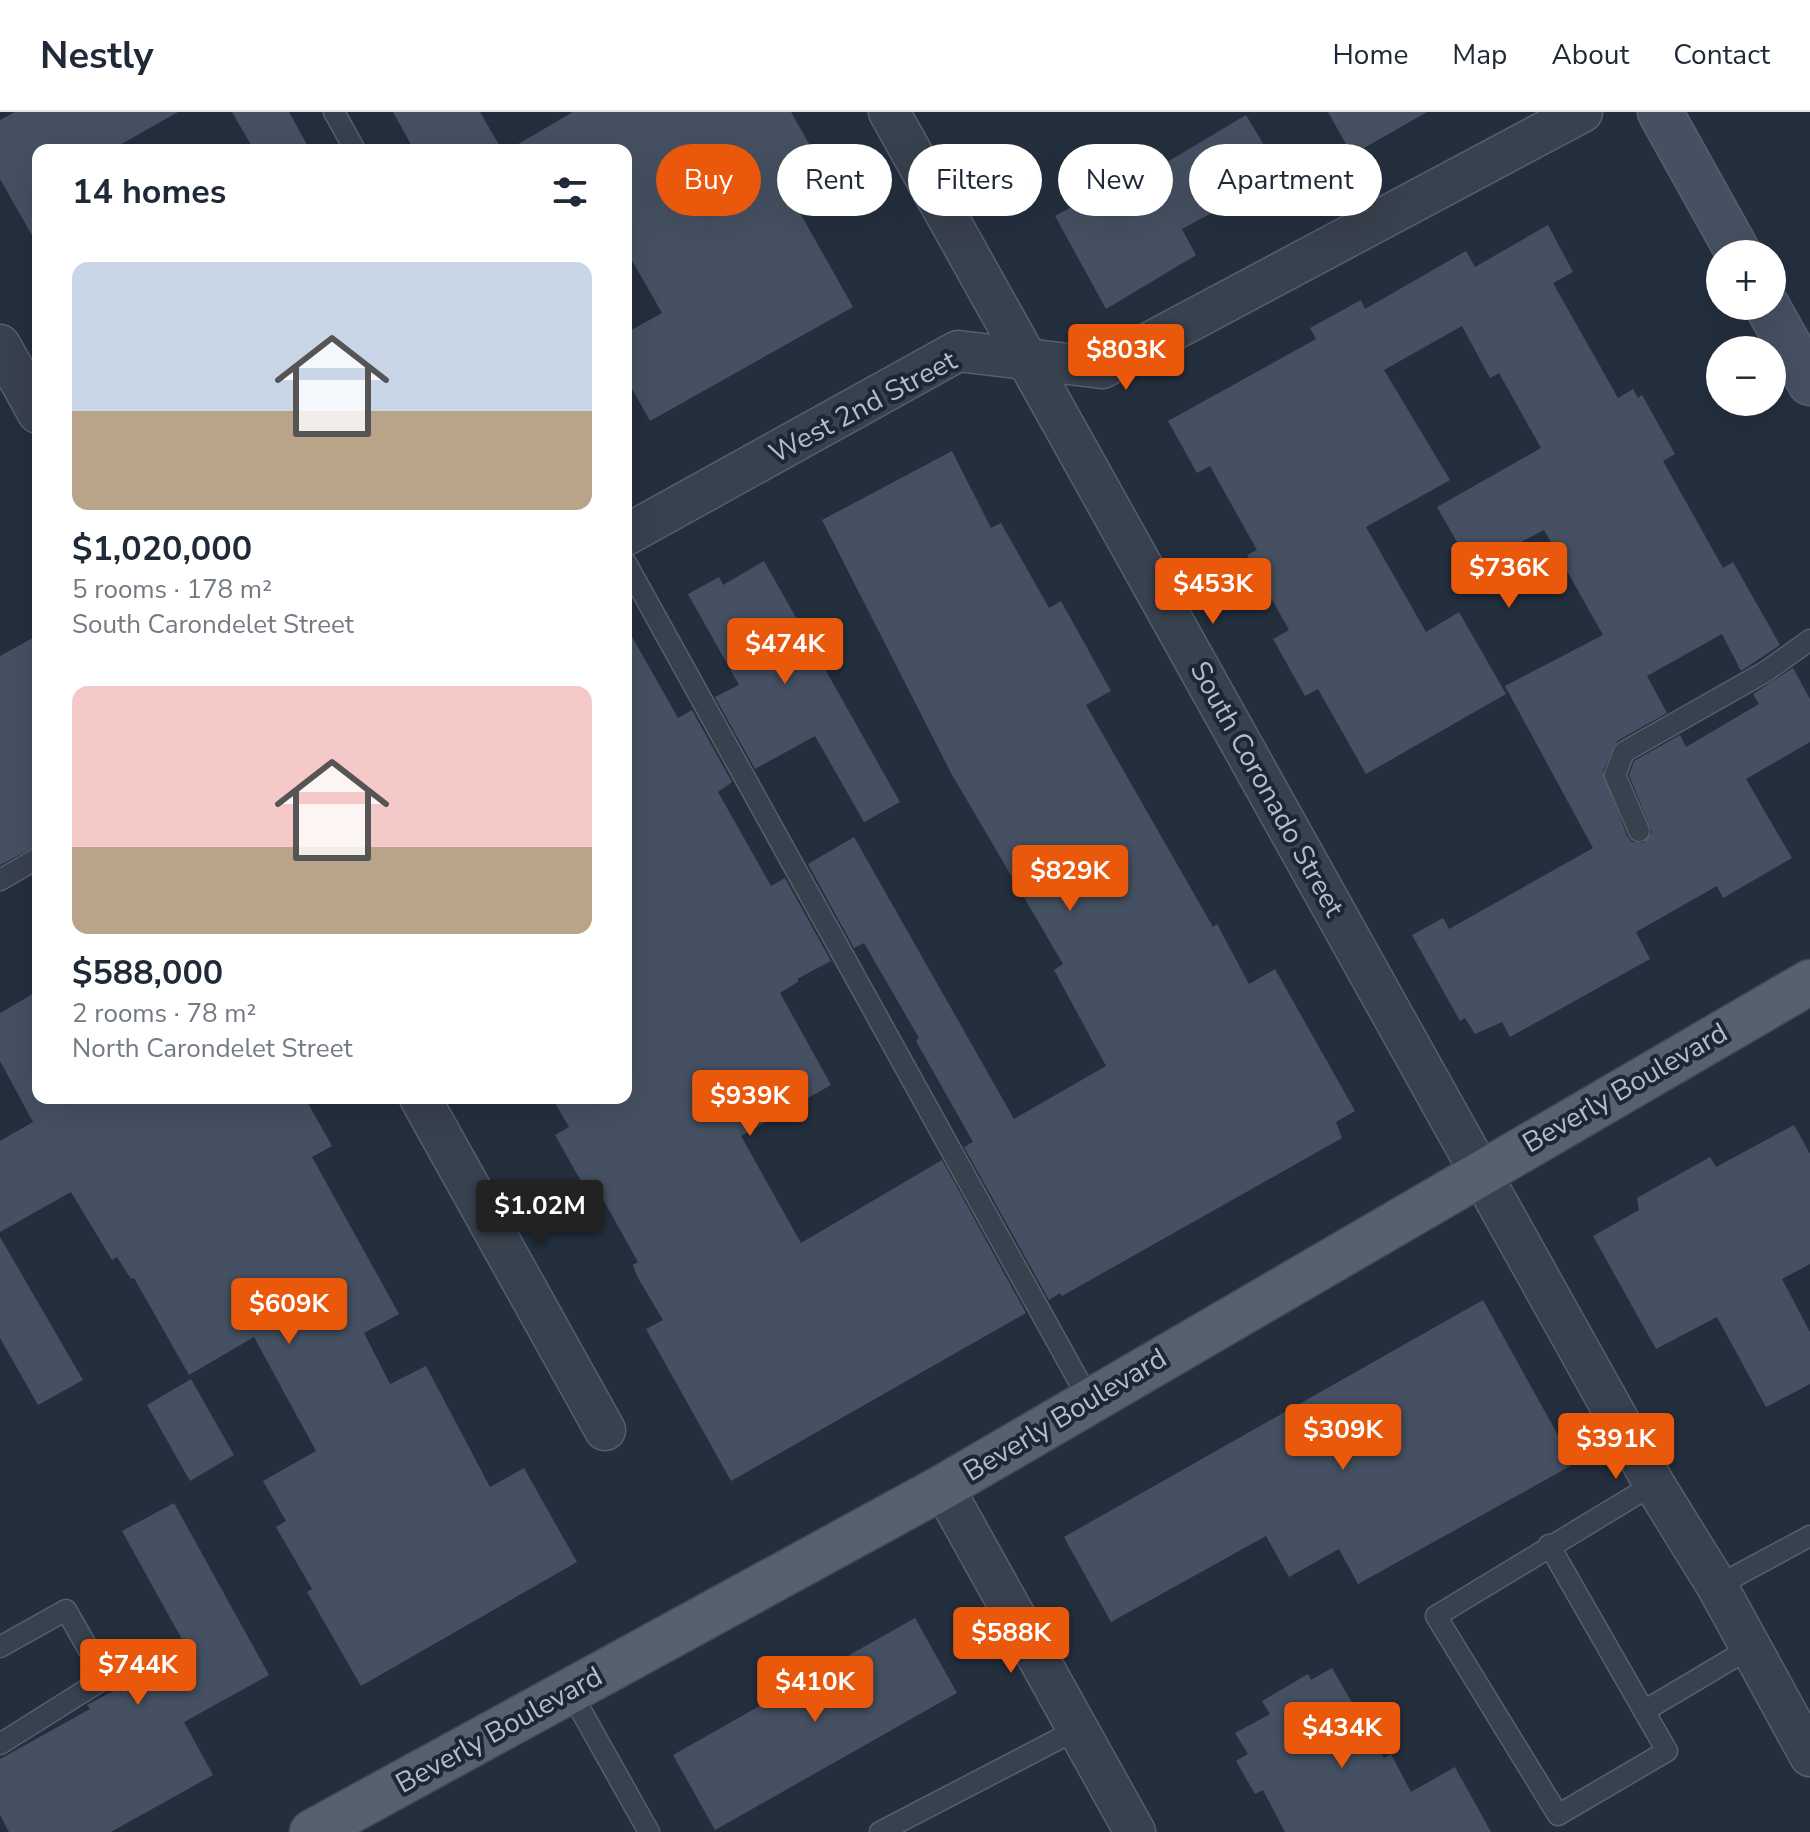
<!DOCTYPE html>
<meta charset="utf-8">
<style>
body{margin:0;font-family:"Nunito Sans",sans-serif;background:#f2f2f3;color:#1f2937;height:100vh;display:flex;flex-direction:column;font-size:30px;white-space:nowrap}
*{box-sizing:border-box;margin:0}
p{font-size:26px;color:#747a83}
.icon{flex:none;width:44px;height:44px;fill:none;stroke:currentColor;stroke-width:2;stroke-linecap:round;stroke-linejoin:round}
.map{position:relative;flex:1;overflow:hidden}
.panel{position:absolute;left:32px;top:32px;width:600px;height:960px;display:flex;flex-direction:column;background:#fff;border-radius:16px;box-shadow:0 8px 32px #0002}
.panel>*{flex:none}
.top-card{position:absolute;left:656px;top:32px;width:760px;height:72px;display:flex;gap:16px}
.controls{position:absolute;left:1706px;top:128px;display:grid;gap:16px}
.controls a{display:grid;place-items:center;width:80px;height:80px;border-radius:50%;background:#fff;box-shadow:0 8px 32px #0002;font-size:40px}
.price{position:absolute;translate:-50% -68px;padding:0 18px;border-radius:8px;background:#ea580c;color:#fff;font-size:26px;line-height:52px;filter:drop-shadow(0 2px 4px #0008)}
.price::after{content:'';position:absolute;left:50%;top:48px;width:24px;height:18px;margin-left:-12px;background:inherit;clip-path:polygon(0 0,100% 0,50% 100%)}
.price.active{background:#222;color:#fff}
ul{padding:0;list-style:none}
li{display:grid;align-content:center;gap:16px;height:424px;padding:0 40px}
li span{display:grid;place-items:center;height:248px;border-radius:16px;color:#555}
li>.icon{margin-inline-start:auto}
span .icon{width:144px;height:144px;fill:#fffc;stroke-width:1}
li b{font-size:34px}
h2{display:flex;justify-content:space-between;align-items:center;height:96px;padding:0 40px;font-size:34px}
.pill{padding:0 28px;border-radius:36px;background:#fff;box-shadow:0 8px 32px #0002;font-size:28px;line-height:72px}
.pill.active{background:#ea580c;color:#fff}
header{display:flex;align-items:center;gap:48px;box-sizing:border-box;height:112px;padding:0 40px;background:#fff;border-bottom:2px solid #e0e1e3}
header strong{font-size:38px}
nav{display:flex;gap:44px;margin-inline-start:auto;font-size:28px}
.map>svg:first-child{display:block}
.building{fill:#455162}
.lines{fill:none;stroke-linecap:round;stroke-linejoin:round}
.lane-casing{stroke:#565f6c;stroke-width:23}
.street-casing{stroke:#565f6c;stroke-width:43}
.secondary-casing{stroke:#565f6c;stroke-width:47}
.primary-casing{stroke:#414a57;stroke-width:47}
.lane{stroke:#38414e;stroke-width:20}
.street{stroke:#38414e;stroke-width:40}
.secondary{stroke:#465061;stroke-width:44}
.primary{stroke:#56606e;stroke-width:44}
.labels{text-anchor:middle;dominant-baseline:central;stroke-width:8;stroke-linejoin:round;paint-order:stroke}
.street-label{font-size:28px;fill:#b4bcc9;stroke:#1d2633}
</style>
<header>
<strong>Nestly</strong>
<nav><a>Home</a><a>Map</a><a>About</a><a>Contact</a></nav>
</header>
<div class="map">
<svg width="1810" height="1720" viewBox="0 0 1810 1720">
<rect width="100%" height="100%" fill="#242f3e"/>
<g class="building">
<path d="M15,0H178L111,38H38V134L0,67V8Z"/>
<path d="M232,0H289L310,38H254Z"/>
<path d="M393,0H480L502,38H414Z"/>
<path d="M573,0H791L822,55L786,76L853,195L650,309L626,266V221L662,201L626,138V38H508Z"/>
<path d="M1328,0H1427L1352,43Z"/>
<path d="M1246,3L1268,40L1207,75L1219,97L1182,117L1196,143L1106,197L1055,104L1133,61L1137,68Z"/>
<path d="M1548,113L1573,160L1553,171L1618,286L1633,277L1638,286L1642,283L1675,342L1663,349L1723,456L1733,450L1780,533L1741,559L1722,522L1647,564L1667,601L1617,629L1603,659L1627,724L1632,730L1643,731L1652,720L1629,663L1634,649L1680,623L1686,635L1759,592L1753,582L1793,556L1810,587V630L1746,667L1792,746L1723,786L1717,774L1636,820L1650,847L1510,925L1502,910L1475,922L1465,906L1460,909L1412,823L1443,806L1449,817L1593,736L1505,574L1603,523L1544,418L1472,456L1437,395L1541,336L1499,261L1490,266L1462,214L1384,258L1450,368L1366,415L1426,520L1459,500L1506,582L1366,662L1318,577L1305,584L1273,527L1289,518L1247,443L1257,438L1210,354L1197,361L1168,309L1316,227L1310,216L1361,188L1365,197L1466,139L1475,155Z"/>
<path d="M952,339L991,416L1001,411L1049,496L1061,489L1111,579L1086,593L1213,815L1217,812L1249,872L1275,857L1355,999L1336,1010L1342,1026L1062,1184L1060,1181L1049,1188L964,1035L973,1030L916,929L919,926L864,831L854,836L808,752L854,725L1014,1007L1106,954L1054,858L1063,852L951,661L822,408Z"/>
<path d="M764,449L900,690L864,710L815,624L755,657L715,585L739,573L688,482L719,465L723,473Z"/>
<path d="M626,514L678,606L692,598L732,670L718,680L771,774L785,766L831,849L797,867L799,869L780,881L831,973L741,1024L801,1131L942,1048L1026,1201L731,1369L646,1217L663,1208L637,1164L633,1153L638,1150L604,1089L595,1094L555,1023L569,1015L552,986H626Z"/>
<path d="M38,523V733L0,753V544Z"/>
<path d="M38,879V986H305L332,1034L312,1045L399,1202L364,1221L390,1272L426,1254L490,1375L524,1356L577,1450L361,1574L307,1480L312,1477L276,1415L286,1409L263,1369L316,1339L254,1225L189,1263L134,1166L131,1167L117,1145L112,1148L71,1080L0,1120V1029L33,1010L0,949V901Z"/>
<path d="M1794,1013L1810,1042V1152L1782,1167L1810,1220V1272L1766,1295L1717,1205L1656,1237L1593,1124L1639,1098L1637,1086L1710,1045L1716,1055Z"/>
<path d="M0,1125L83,1268L38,1293L0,1226Z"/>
<path d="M1483,1188L1574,1352L1358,1472L1339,1437L1289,1465L1266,1424L1111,1510L1064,1425Z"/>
<path d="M191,1267L234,1343L190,1369L147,1293Z"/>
<path d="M174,1391L269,1563L184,1610L213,1663L111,1720H9L0,1703V1647L90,1597L87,1593L118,1576L120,1580L189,1540L122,1419Z"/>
<path d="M915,1506L957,1581L715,1718L673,1643Z"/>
<path d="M1332,1556L1384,1646L1391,1642L1411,1680L1455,1655L1491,1720H1285L1263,1678L1255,1682L1236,1649L1248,1642L1235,1621L1270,1602L1262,1589L1308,1562L1311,1568Z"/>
</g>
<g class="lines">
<g class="lane-casing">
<g id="lane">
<path d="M334,0L355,38"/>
<path d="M626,451L1091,1291"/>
<path d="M1639,719L1615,663L1624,640L1765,560L1810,528"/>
<path d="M0,768L38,746"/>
<path d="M1549,1433L1667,1639L1558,1703L1436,1504L1654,1372"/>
<path d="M1717,1474L1810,1424"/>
<path d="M0,1535L66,1498L105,1566L0,1632"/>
<path d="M570,1579L649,1720"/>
<path d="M1644,1599L1750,1536"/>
<path d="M880,1720L1078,1617"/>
</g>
</g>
<g class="street-casing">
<g id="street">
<path d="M889,0L1654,1372L1717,1474L1810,1644"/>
<path d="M0,233L38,301"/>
<path d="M626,423L958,239L1102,256L1582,0"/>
<path d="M420,986L605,1318"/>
<path d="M943,1375L1135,1720"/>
</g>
</g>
<g class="secondary-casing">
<g id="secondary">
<path d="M1660,0L1739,142"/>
<path d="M1767,194L1810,271"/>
</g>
</g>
<g class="primary-casing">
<path id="primary" d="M312,1720L943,1375L1810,870"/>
</g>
<use href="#lane" class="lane"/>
<use href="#street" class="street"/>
<use href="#secondary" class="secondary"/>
<use href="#primary" class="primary"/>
</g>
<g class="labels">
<g class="street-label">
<text transform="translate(863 295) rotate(-28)">West 2nd Street</text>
<text transform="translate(1267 677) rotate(61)">South Coronado Street</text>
<text transform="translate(1625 976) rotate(-30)">Beverly Boulevard</text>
<text transform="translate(1065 1303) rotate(-31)">Beverly Boulevard</text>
<text transform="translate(499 1618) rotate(-29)">Beverly Boulevard</text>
</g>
</g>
</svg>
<div class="controls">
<a>+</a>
<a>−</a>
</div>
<b class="price" style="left:1126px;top:280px">$803K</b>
<b class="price" style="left:1509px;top:498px">$736K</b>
<b class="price" style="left:1213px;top:514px">$453K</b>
<b class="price" style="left:785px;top:574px">$474K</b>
<b class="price" style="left:1070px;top:801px">$829K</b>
<b class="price" style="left:750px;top:1026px">$939K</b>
<b class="price active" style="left:540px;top:1136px">$1.02M</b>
<b class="price" style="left:289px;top:1234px">$609K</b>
<b class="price" style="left:1343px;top:1360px">$309K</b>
<b class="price" style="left:1616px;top:1369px">$391K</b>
<b class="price" style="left:1011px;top:1563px">$588K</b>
<b class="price" style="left:138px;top:1595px">$744K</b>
<b class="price" style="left:815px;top:1612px">$410K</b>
<b class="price" style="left:1342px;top:1658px">$434K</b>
<div class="top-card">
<a class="pill active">Buy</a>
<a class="pill">Rent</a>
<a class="pill">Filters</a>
<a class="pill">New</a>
<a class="pill">Apartment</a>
</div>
<section class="panel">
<h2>14 homes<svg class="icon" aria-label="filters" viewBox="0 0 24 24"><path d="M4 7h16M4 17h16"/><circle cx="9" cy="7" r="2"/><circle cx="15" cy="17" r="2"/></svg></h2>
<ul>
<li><span style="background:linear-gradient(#c9d6e8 60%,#b9a48a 0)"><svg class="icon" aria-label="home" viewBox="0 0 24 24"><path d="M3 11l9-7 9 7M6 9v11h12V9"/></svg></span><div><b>$1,020,000</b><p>5 rooms · 178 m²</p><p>South Carondelet Street</p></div></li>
<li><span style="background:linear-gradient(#f6c9c9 65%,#b9a48a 0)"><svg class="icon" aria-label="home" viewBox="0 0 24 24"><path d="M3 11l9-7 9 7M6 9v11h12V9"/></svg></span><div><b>$588,000</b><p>2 rooms · 78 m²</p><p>North Carondelet Street</p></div></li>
</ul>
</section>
</div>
